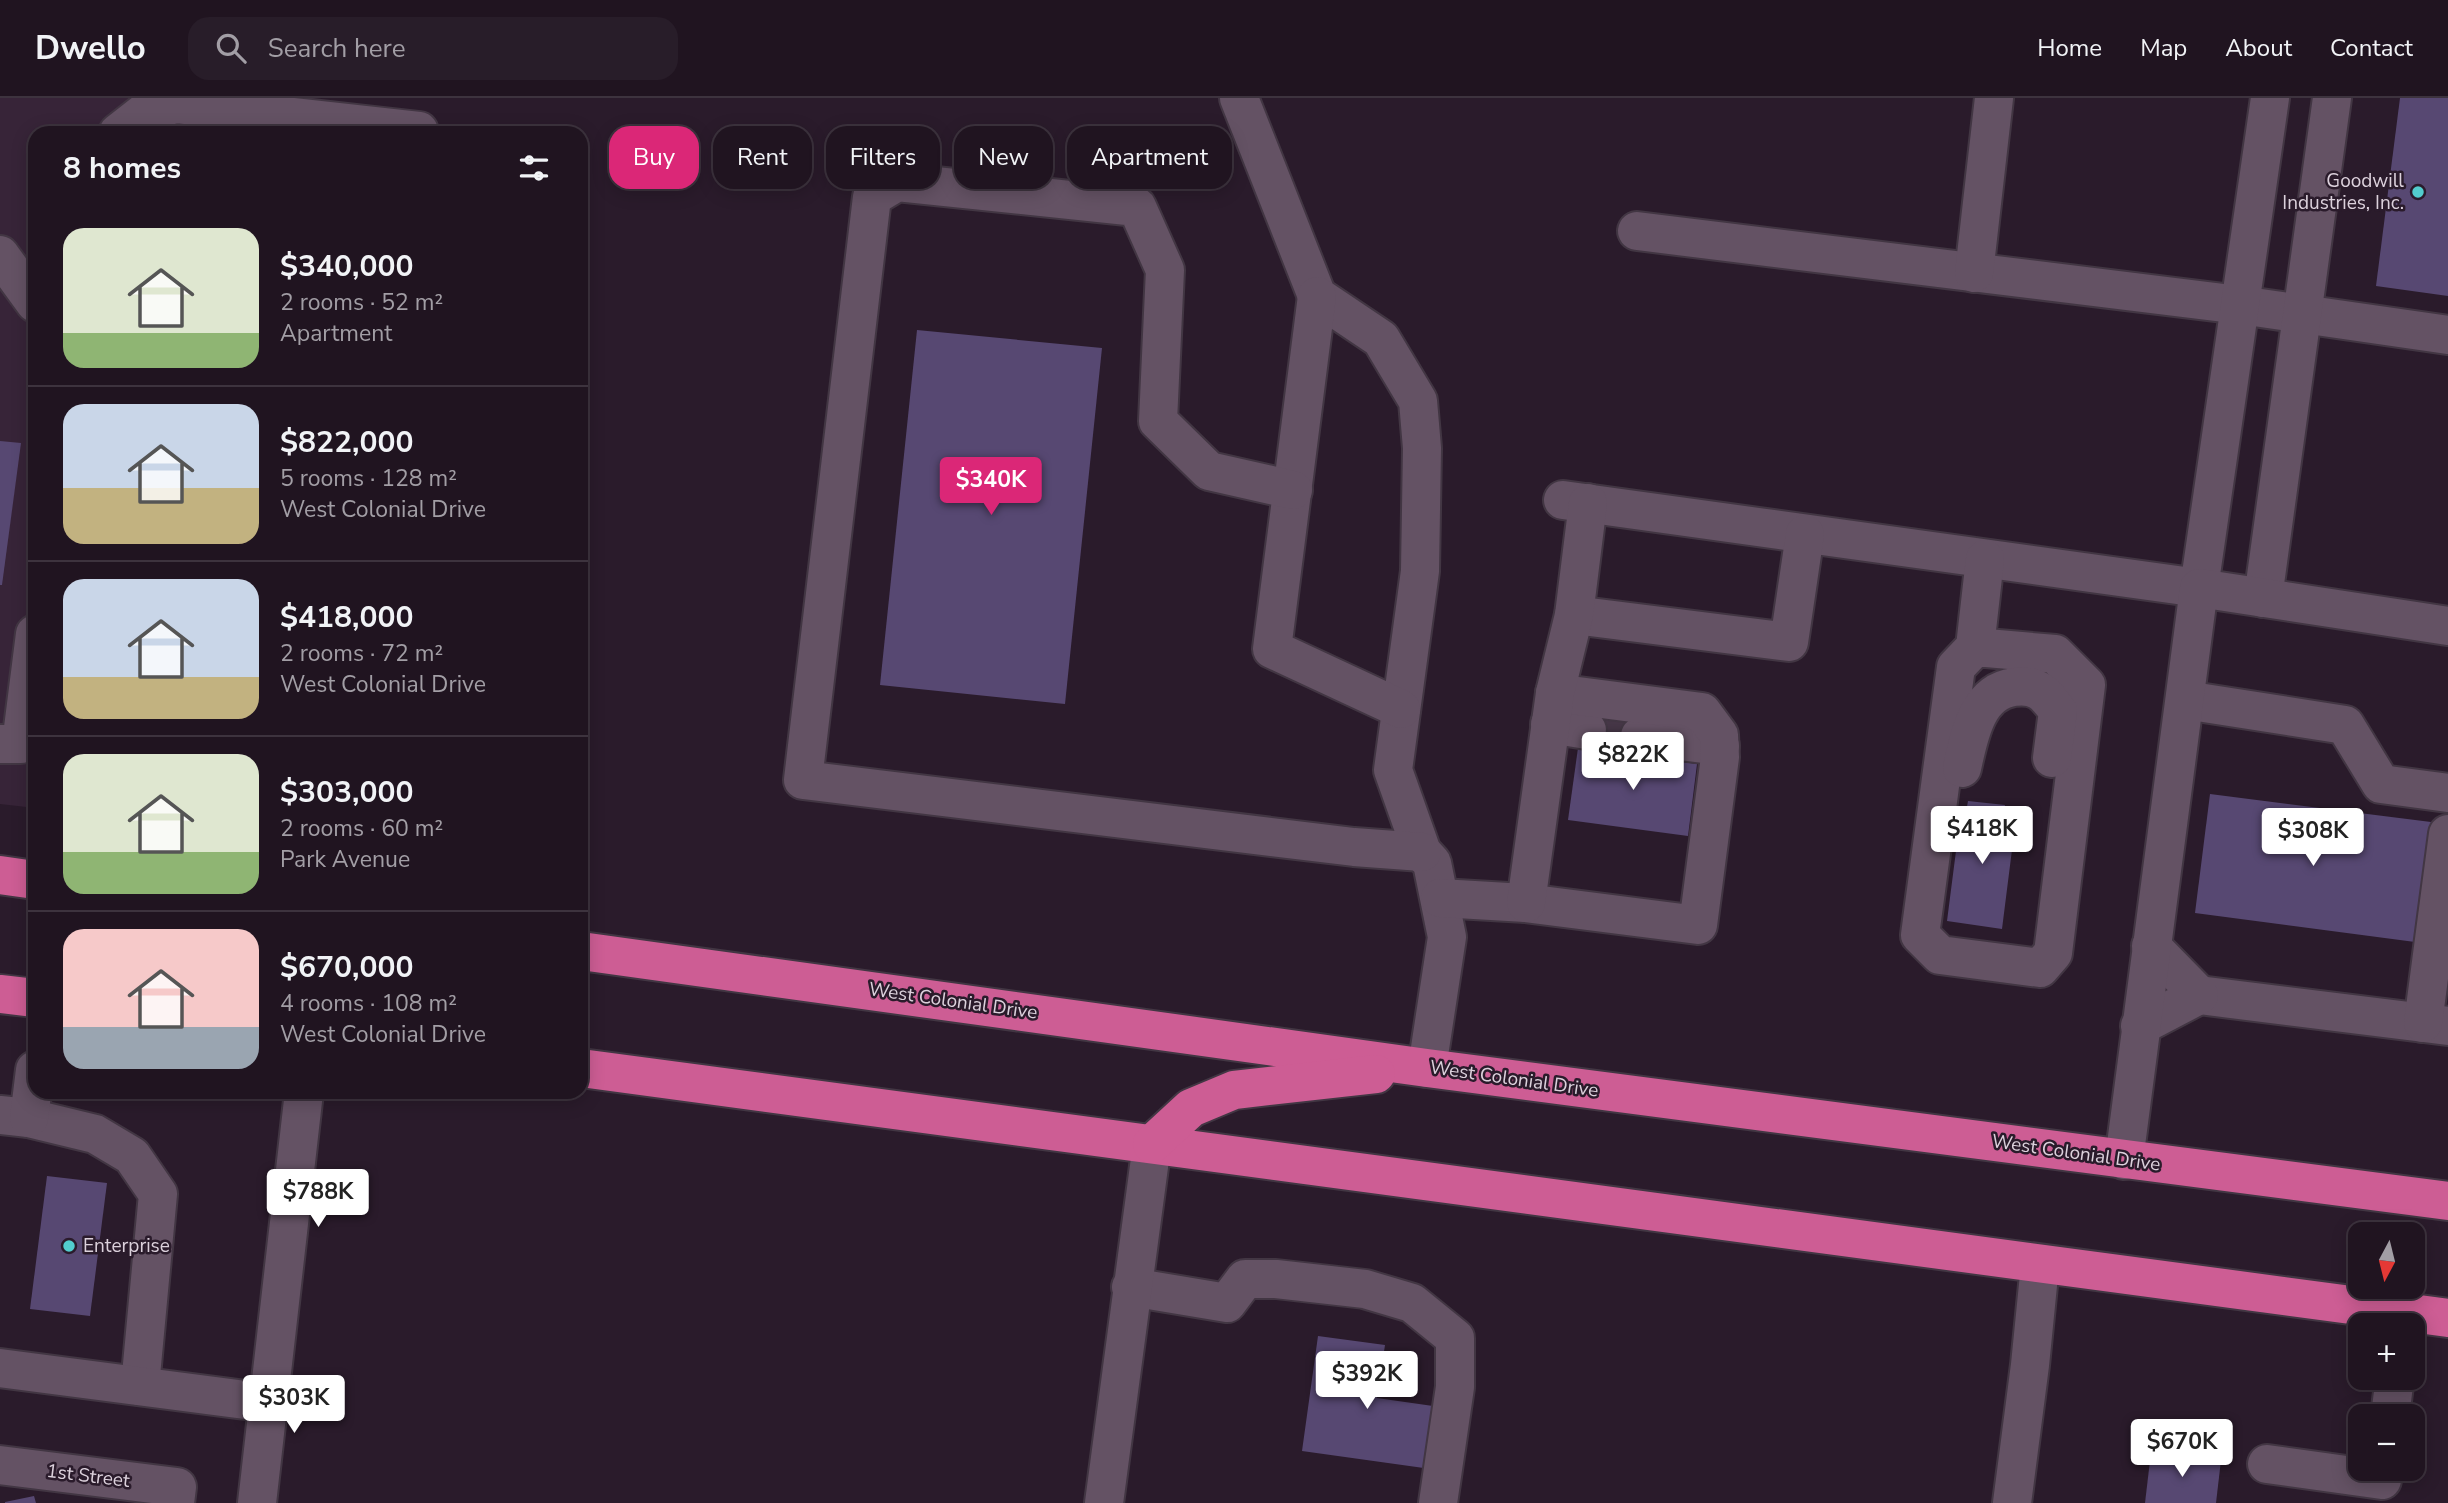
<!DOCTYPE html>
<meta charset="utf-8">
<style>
body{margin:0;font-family:"Nunito Sans",sans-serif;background:#281d29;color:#f1f3f6;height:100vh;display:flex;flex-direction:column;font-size:26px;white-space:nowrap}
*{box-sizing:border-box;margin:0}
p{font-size:23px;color:#a29ea5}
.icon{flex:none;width:38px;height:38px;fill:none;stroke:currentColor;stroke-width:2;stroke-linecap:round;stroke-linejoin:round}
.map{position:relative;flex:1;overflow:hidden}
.details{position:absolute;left:28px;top:28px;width:560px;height:973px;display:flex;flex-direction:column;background:#201420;border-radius:21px;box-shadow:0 4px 18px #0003,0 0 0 2px #3d333e}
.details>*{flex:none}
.top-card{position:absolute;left:609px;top:28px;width:665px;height:63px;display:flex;gap:14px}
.needle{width:46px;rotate:187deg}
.controls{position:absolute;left:2348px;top:1124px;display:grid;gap:14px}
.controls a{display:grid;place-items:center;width:77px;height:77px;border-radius:14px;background:#201420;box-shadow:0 4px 18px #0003,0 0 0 2px #3d333e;font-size:35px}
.price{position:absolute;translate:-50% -60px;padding:0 16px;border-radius:7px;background:#fff;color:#222;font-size:23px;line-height:46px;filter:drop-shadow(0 2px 4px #0008)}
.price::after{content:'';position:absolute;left:50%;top:42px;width:21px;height:16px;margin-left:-10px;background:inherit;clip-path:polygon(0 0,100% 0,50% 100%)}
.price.active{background:#db2777;color:#fff}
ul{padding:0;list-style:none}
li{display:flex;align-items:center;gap:21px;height:175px;padding:0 35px}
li+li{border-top:2px solid #3d333e}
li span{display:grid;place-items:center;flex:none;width:196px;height:140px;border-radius:21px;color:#555}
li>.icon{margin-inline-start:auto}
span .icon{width:84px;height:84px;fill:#fffc;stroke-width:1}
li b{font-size:30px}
h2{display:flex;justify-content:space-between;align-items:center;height:84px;padding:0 35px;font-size:30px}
.pill{padding:0 24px;border-radius:21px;background:#201420;box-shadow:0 4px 18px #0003,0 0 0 2px #3d333e;font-size:24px;line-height:63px}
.pill.active{background:#db2777;color:#fff}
header{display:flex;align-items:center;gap:42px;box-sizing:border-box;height:98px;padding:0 35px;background:#201420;border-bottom:2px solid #3d333e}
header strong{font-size:33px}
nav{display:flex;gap:38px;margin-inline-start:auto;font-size:24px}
.search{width:490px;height:63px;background:#281d29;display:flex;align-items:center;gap:18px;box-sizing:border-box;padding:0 24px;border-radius:21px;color:#a29ea5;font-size:26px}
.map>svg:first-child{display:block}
.built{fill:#372438}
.building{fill:#574872}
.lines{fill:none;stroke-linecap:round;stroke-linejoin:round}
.minor-tunnel{stroke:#453646;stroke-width:38;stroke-dasharray:38 19;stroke-linecap:butt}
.minor-casing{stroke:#423643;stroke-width:42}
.highway-casing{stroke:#423643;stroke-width:42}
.minor{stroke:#645264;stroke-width:38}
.highway{stroke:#cd5d94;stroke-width:38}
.poi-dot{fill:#52cdce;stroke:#2a1b2b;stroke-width:2.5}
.labels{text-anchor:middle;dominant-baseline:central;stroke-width:5;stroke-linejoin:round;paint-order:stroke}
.poi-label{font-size:19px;fill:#dcd1dc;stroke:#2a1b2b;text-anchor:end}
.street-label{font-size:19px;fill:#dcd1dc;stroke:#2a1b2b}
</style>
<header>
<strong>Dwello</strong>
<div class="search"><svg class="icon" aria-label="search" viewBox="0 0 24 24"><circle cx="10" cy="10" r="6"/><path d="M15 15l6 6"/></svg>Search here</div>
<nav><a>Home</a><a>Map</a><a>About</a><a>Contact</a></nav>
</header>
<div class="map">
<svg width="2448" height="1405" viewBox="0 0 2448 1405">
<rect width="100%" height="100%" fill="#2a1b2b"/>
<path class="built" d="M0,0H303L299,35H35V710L0,706Z"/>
<g class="building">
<path d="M2400,0H2448V198L2376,188Z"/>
<path d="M917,232L1102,250L1065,606L880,587Z"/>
<path d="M0,343L21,345L2,487H0Z"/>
<path d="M1578,650L1697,666L1688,738L1568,722Z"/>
<path d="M2210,696L2431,724L2415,844L2195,815Z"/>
<path d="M1968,703L2005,707L2003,718L2016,720L2002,831L1947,823L1961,714H1966Z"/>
<path d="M47,1078L107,1085L90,1218L30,1211Z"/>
<path d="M1318,1238L1385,1247L1377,1300L1447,1310L1438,1372L1302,1353Z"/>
<path d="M2151,1354L2221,1362L2216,1405H2145Z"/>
<path d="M34,1398L36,1405H5V1404Z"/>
</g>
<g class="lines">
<path class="minor-tunnel" d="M1587,632L1640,638"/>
<g class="minor-casing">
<g id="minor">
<path d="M1239,0L1317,198L1381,241L1418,303L1422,350L1420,473L1393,672L1422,754L1432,765L1447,839L1427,970"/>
<path d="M118,35L146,13L177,6L419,33"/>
<path d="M1637,133L2240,207L2448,237"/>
<path d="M0,157L35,205"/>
<path d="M1974,175L1994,0"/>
<path d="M1317,198L1272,551L1401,611"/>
<path d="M1293,392L1209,373L1158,323L1165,172L1137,109L897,84L872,99L803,682L1354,749L1422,754"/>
<path d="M1563,402L2199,490L2270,0"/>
<path d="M2263,500L2332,0"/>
<path d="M1574,517L1789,544L1805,436"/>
<path d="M1975,549L2055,556L2086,587L2053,855L2040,870L1940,857L1920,837L1956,569L1975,549L1985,461"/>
<path d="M2185,602L2345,627L2381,686L2448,695"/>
<path d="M1550,626L1587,632"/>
<path d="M1640,638L1720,648"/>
<path d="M0,646H21L35,536"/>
<path d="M1962,670C1969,639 1976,594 2014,589C2037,586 2045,595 2058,613L2052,660"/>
<path d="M1440,800L1526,805L1698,827L1720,659L1719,637L1702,614L1555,595"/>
<path d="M1526,805L1555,595L1574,517L1588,405"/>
<path d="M2199,897L2448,928"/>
<path d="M2423,925L2448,736"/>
<path d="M2140,928L2199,897L2151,848"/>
<path d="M0,1017L29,1020L95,1036L132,1058L158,1096L140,1288"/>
<path d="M29,1020L35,972"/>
<path d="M2124,1062L2199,490L2448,528"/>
<path d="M1131,1189L1227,1205L1245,1181H1276L1365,1191L1412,1205L1455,1240V1289L1438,1405"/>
<path d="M0,1270L268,1305"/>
<path d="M2390,1318L2395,1279"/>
<path d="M2267,1366L2382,1382"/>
<path d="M0,1367L177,1389L175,1405"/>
<path d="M257,1405L304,994"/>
<path d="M1104,1405L1152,1046"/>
<path d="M2012,1405L2030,1267L2040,1167"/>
</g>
</g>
<g class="highway-casing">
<g id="highway">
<path d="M0,777L35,782"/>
<path d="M581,853L1427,970L2448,1103"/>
<path d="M0,896L35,900"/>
<path d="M581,970L2448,1220"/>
<path d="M1152,1046L1191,1010L1234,992L1376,976"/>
</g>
</g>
<use href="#minor" class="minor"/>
<use href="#highway" class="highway"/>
</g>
<g class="poi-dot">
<circle cx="2418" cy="94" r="7"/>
<circle cx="69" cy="1148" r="7"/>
</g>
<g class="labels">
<g class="poi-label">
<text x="2404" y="83">Goodwill<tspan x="2404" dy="22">Industries, Inc.</tspan></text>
<text x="83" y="1148" text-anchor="start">Enterprise</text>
</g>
<g class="street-label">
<text transform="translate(953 903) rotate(8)">West Colonial Drive</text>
<text transform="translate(1514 981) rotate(8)">West Colonial Drive</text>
<text transform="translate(2076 1055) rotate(8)">West Colonial Drive</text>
<text transform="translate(88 1378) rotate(7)">1st Street</text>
</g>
</g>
</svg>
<div class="controls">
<a><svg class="needle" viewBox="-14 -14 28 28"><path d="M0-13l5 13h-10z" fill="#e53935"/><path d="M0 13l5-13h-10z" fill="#a29ea5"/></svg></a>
<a>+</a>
<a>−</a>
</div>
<b class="price active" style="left:991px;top:419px">$340K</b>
<b class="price" style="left:1633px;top:694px">$822K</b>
<b class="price" style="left:1982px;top:768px">$418K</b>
<b class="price" style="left:2313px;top:770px">$308K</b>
<b class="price" style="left:318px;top:1131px">$788K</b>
<b class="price" style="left:1367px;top:1313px">$392K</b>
<b class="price" style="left:294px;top:1337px">$303K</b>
<b class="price" style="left:2182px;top:1381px">$670K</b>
<div class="top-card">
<a class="pill active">Buy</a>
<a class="pill">Rent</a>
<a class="pill">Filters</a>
<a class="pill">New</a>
<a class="pill">Apartment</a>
</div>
<section class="details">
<h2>8 homes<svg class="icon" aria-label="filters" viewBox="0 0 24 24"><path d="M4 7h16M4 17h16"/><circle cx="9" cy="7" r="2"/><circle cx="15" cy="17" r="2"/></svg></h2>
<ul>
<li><span style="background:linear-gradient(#dfe7d0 75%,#8fb573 0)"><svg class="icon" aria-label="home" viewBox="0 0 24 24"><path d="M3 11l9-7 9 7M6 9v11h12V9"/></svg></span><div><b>$340,000</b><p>2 rooms · 52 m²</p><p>Apartment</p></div></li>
<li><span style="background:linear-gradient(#c9d6e8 60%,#c2b280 0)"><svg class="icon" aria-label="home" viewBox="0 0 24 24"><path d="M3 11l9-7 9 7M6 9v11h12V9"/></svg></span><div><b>$822,000</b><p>5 rooms · 128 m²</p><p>West Colonial Drive</p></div></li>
<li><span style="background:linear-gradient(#c9d6e8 70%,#c2b280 0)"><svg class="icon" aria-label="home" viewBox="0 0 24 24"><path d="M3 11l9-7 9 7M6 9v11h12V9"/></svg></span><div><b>$418,000</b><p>2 rooms · 72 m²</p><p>West Colonial Drive</p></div></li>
<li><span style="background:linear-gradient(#dfe7d0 70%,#8fb573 0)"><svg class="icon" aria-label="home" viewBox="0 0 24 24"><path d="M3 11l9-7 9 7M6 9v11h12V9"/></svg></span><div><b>$303,000</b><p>2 rooms · 60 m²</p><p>Park Avenue</p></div></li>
<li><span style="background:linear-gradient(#f6c9c9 70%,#9aa5b1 0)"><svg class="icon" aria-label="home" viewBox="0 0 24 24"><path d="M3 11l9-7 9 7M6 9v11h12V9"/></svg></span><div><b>$670,000</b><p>4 rooms · 108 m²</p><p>West Colonial Drive</p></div></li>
</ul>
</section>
</div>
